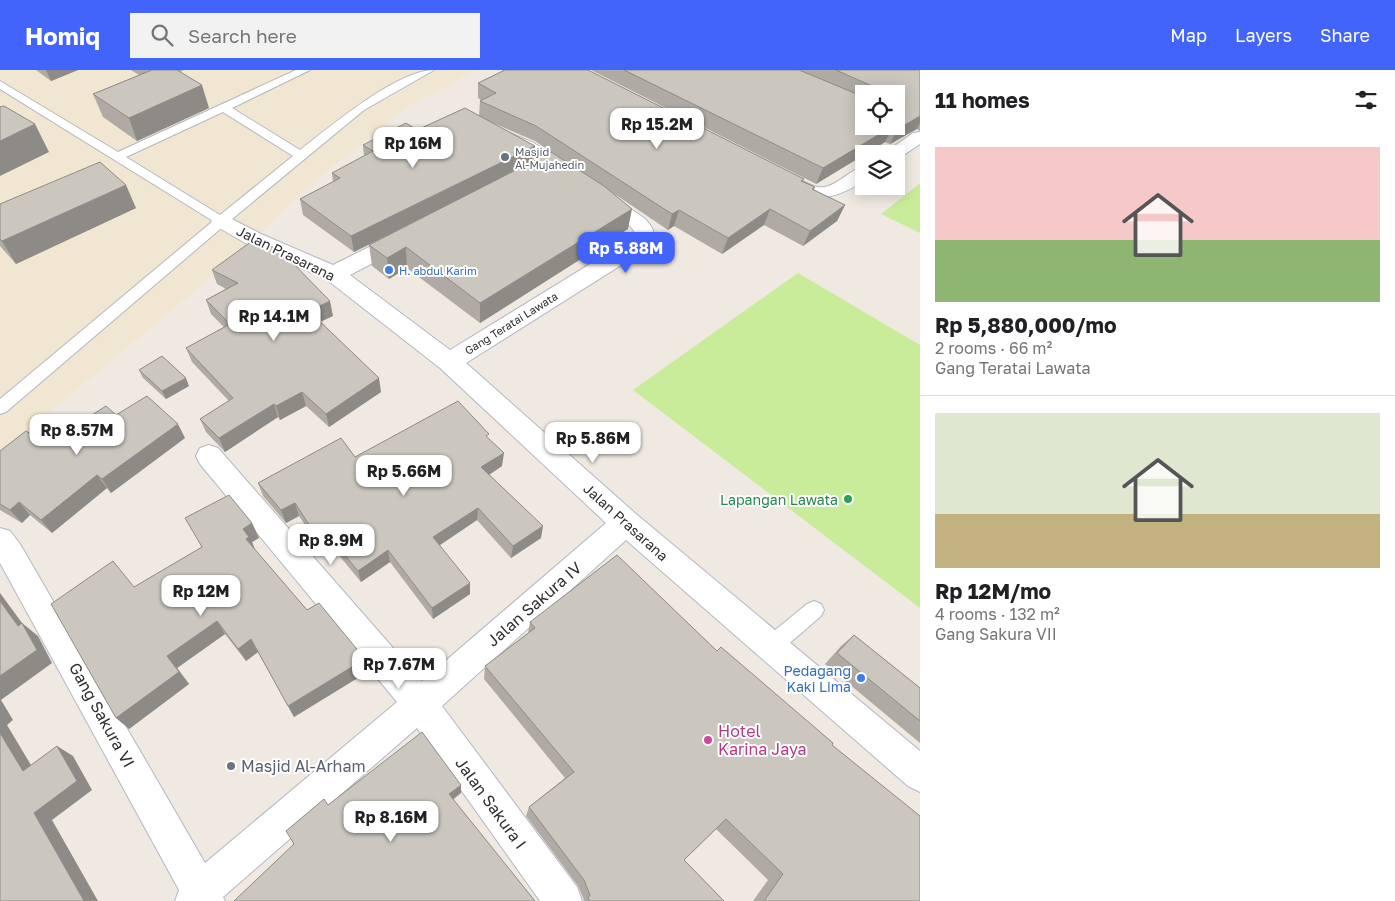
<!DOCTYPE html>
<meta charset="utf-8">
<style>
body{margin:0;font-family:"Golos Text",sans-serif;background:#f2f2f2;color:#202124;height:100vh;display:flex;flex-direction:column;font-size:19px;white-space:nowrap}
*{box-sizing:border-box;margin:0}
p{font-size:16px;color:#757577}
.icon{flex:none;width:28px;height:28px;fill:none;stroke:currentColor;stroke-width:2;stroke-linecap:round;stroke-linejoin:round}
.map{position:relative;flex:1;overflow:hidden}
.side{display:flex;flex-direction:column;background:#fff;width:475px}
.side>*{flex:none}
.buttons{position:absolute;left:855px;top:15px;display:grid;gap:10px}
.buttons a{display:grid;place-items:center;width:50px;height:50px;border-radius:0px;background:#fff;box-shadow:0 2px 12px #0003;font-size:25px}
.price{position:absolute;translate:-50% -42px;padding:0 11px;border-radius:10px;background:#fff;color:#222;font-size:16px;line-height:32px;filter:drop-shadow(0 1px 2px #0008)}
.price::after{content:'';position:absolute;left:50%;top:30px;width:15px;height:11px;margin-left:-8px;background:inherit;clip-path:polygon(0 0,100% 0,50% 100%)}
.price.selected{background:#4264fb;color:#fff}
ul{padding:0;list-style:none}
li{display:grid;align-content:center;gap:10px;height:265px;padding:0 15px}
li+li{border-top:1px solid #e0e0e0}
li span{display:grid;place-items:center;height:155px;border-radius:0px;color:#555}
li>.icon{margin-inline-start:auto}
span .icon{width:90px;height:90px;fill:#fffc;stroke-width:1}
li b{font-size:21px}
h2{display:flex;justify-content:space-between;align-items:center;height:60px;padding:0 15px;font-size:21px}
header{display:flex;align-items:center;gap:30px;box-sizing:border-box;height:70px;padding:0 25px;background:#4264fb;color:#fff}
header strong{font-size:24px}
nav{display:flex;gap:28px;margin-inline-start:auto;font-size:18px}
.search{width:350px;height:45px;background:#f2f2f2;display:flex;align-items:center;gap:12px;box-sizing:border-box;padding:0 18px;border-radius:0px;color:#757577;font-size:19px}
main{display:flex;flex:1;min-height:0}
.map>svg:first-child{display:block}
.education{fill:#f0e6d1}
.pitch{fill:#c9ec9a}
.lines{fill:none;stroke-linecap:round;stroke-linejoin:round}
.lane-casing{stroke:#b4b7c1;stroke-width:2}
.street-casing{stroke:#b4b7c1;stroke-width:2}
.lane{fill:#fff;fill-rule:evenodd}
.street{fill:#fff;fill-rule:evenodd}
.wall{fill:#afaba4;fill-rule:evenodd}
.shaded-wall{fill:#8e8b86}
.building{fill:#cbc7bf;stroke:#8e8b86}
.worship-dot{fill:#6b7280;stroke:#fff;stroke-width:2}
.shop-dot{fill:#3f7fe0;stroke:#fff;stroke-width:2}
.leisure-dot{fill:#2e9e5b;stroke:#fff;stroke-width:2}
.hotel-dot{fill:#d1479c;stroke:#fff;stroke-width:2}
.labels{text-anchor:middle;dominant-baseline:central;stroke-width:4;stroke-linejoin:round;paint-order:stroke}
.far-worship-label{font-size:11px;fill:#5b616d;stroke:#fff;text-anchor:start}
.far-shop-label{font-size:11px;fill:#366cbe;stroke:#fff;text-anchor:start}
.far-street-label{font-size:11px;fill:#2e2e2e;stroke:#fff}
.street-label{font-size:14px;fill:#2e2e2e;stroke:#fff}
.leisure-label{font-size:14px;fill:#27864d;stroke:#fff;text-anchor:end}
.shop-label{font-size:14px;fill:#366cbe;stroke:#fff;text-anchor:end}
.near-street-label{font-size:16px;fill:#2e2e2e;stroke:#fff}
.near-hotel-label{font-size:16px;fill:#b23c85;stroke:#fff;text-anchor:start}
.near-worship-label{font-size:16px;fill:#5b616d;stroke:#fff;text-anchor:start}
</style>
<header>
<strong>Homiq</strong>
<div class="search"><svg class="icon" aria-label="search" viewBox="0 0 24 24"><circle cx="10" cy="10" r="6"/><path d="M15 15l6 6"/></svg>Search here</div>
<nav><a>Map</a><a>Layers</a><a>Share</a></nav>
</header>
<main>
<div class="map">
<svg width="920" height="831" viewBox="0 0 920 831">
<rect width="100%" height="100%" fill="#efe9e1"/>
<path class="education" d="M0,0H477L409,36L301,122L249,175L0,384Z"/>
<g class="pitch">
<path d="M919,114L920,115V163L881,144Z"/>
<path d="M798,203L920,275V538L633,320Z"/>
</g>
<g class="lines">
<g class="lane-casing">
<g id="lane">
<path d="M296,0H310L232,38L300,80C330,57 397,0 434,0L364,40L226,154L6,342L0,344V329L213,151L0,19V11L118,82ZM223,42L293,86L220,145L126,87Z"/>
<path d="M814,531L821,534L824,540L821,546L777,584L770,587L763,584L760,577L763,570L807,534Z"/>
</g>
</g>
<g class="street-casing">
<g id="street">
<path d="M500,59L534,73L644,148C656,160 657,166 645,180L466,293L636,444L920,681V722L908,716L626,470L442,636L577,817L582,831H540L417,658L223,827L225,831H175L179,820L0,493V458L10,461L20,474L205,793L397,632L200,394L196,386L200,378L209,375L218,378L422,611L606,453L440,298L326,209L247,174L214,155L211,151L214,147L221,145L228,147L261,164L333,195L397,163L404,161L411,163L414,168L411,173L350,205L450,280L634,167V161L630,156L520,81L494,68L491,64L494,60Z"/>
<path d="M920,62V74L899,88L896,89V84H883L913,63Z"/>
<path d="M864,96V111C841,125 823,133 797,122C790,120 782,116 777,110L780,106C797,102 809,120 825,117C839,114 850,100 864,96Z"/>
</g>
</g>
<use href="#lane" class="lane"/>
<use href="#street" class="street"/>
</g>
<g class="wall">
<path d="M36,0H78L51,11Z"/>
<path d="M131,0H184L180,2L209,38L137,71L103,47L93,24L139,5Z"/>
<path d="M502,0H588L815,117L814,120L845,135L837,151L803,176L764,155L722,184L674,156L668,160L610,121L628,159L480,253L407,198L389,209L372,196L369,175L427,145L354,182L303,145L300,129L333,112L332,103L364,86L363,75L417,60L479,46L480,31L481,30L478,28V13L503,1ZM486,50L535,71L551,82L533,91L535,76Z"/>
<path d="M591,0H920V61L917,59L890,74L885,72L866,84H864L816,114ZM864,24H896L864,56Z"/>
<path d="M0,134L136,138L16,194L0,176Z"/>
<path d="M212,200L333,246L320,252L381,322L329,357L306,336L280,350L278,347L225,382L206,362L200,349L229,331L192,292L186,278L224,257L211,244L206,230L226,219L217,214Z"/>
<path d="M139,300L189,316L166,329L143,308Z"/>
<path d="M116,345L185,368L111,423L107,418L52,463L30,445L22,453L0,440V381L47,374Z"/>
<path d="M488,368L502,396L489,405L541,468L511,488L477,450L440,475L470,524L433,549L390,492L361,512L332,477L323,482L299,446L286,453L263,426L258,413L355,387Z"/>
<path d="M252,453L259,468L252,472L255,480L307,540L365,589L369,601L294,647L258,582L246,591L225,564L177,598L189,614L129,659L134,517Z"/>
<path d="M530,552L717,581L832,675L920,831H753L768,810L716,759L684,790L724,831H583L584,830L578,816L526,746L529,737L565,708L484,609L485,596L528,563Z"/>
<path d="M854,565L920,618V673L825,594L841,576Z"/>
</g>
<g class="shaded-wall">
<path d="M46,0H78L51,11Z"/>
<path d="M202,15L209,38L137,71L129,48Z"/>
<path d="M920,46V53L917,59L890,74L898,59Z"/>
<path d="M35,54L49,82L0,106V71Z"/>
<path d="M893,56L885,72L866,84H864V85L816,114L823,98Z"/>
<path d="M535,76L533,92L354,182L351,166Z"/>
<path d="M126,115L136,138L16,194L2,171Z"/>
<path d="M845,135L837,151L803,176L810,161Z"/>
<path d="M632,139L628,159L480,253V233Z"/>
<path d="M770,139L764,155L722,184L728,168Z"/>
<path d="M679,140L674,156L668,160L672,144Z"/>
<path d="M406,177L407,198L389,209L387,188Z"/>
<path d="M330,231L333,246L313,255L309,241Z"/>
<path d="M186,308L189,316L166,329L162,321Z"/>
<path d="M379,308L381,322L329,357L326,344Z"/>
<path d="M302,322L306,336L280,350L276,336Z"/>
<path d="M274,334L278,347L225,382L219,368Z"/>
<path d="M178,354L185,368L111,423L102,409Z"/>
<path d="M504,383L502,396L481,410V397Z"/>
<path d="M97,405L107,418L52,463L41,450Z"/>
<path d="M19,432L30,445L22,453L10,440Z"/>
<path d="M295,433L299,446L286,453L281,440Z"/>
<path d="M478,438L477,450L434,479L433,467Z"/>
<path d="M252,453L259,468L252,472L256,482L246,469L243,459Z"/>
<path d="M543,456L541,468L511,488L513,476Z"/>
<path d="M328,465L332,477L323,482L319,470Z"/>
<path d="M388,480L390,492L361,512L358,501Z"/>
<path d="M470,513V524L433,549L432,538Z"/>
<path d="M0,523L25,557L22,553L38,566L52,593L1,630L13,650L7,655L40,710L23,701L0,663V606L18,556L0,531Z"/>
<path d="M217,551L225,564L177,598L189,614L129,659L116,648L167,586Z"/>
<path d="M251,569L258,582L246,591L238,579Z"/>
<path d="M365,589L369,601L294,647L288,636Z"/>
<path d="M57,676L73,686L92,720L52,750L98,831H84L34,743Z"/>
<path d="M461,715V723L450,732L449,724Z"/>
</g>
<g class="building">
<path d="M152,0H177L202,15L129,48L93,24Z"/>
<path d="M505,0H588L804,109L801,111L815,117L812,119L845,135L810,161L770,139L728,168L679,140L672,144L536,56L480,31L496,23L478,13Z"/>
<path d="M624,0H799L864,27V56H896V24H872V16L836,0H920V46L898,59L893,56L823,98Z"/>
<path d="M4,36L35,54L0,71V37Z"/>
<path d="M465,38L535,76L351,166L300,129L340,108L332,103L373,81L363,75L406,53L417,60Z"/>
<path d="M551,82L604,116L632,139L480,233L406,177L387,188L369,175Z"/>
<path d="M100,92L126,115L2,171L0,169V134Z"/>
<path d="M256,168L282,182L330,231L309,241L379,308L326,344L302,322L276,336L274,334L219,368L200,349L233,328L186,278L230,254L206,230L238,213L212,200Z"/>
<path d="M162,286L186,308L162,321L139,300Z"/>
<path d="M147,326L178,354L102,409L97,405L41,450L19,432L10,440L0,434V381L26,361L47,374L106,336L116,345Z"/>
<path d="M458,331L489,364L486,366L504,383L481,397L543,456L513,476L478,438L433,467L470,513L432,538L388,480L358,501L328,465L319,470L295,433L281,440L258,413L341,368L355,387Z"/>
<path d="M229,425L252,453L243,459L249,467L246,469L307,540L319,533L365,589L288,636L251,569L238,579L217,551L167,586L179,602L116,648L51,534L113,491L134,517L202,477L185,448Z"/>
<path d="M617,485L717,581L721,577L833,673L832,675L920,746V831H764L783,804L726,749L684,790L724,831H590L588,828L590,825L584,810L529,737L574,702L485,596L535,558L530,552Z"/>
<path d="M0,531L18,556L22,553L37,580L0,606Z"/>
<path d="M854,565L920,618V651L837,583Z"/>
<path d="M422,662L461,715L449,724L535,831H234L294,774L286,761L324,729L328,735Z"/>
<path d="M0,663L23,701L57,676L77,711L34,743L84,831H0Z"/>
</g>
<g class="worship-dot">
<circle cx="505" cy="87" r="5"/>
<circle cx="231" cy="696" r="5"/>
</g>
<g class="shop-dot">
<circle cx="389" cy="200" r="5"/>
<circle cx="861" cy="608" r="5"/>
</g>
<circle class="leisure-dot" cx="848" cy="429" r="5"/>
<circle class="hotel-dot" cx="708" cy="670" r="5"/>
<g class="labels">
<g class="far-worship-label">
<text x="515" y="81">Masjid<tspan x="515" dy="13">Al-Mujahedin</tspan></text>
</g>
<g class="far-shop-label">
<text x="399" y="200">H. abdul Karim</text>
</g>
<g class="far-street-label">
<text transform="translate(511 253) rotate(-32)">Gang Teratai Lawata</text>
</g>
<g class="street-label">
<text transform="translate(286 183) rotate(26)">Jalan Prasarana</text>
<text transform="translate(626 452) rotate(42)">Jalan Prasarana</text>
</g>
<g class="leisure-label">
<text x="838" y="429">Lapangan Lawata</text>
</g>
<g class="shop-label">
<text x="851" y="600">Pedagang<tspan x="851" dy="16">Kaki Lima</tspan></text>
</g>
<g class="near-street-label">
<text transform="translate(534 534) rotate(-41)">Jalan Sakura IV</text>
<text transform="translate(102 645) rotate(61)">Gang Sakura VI</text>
<text transform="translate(491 733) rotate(54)">Jalan Sakura I</text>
</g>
<g class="near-hotel-label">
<text x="718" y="661">Hotel<tspan x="718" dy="18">Karina Jaya</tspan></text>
</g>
<g class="near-worship-label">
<text x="241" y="696">Masjid Al-Arham</text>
</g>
</g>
</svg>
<div class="buttons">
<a><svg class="icon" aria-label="locate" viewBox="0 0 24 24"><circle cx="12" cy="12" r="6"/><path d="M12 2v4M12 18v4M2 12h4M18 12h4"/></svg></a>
<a><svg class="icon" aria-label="layers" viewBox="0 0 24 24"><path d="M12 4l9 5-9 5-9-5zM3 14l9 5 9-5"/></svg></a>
</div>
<b class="price" style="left:657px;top:80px">Rp 15.2M</b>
<b class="price" style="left:413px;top:99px">Rp 16M</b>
<b class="price selected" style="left:626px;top:204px">Rp 5.88M</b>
<b class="price" style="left:274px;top:272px">Rp 14.1M</b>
<b class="price" style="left:77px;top:386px">Rp 8.57M</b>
<b class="price" style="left:593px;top:394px">Rp 5.86M</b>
<b class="price" style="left:404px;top:427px">Rp 5.66M</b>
<b class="price" style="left:331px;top:496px">Rp 8.9M</b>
<b class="price" style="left:201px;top:547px">Rp 12M</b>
<b class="price" style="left:399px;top:620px">Rp 7.67M</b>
<b class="price" style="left:391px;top:773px">Rp 8.16M</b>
</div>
<section class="side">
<h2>11 homes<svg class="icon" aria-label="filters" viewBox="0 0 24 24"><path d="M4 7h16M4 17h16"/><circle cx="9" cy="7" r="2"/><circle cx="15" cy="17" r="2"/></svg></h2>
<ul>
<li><span style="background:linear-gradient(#f6c9c9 60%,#8fb573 0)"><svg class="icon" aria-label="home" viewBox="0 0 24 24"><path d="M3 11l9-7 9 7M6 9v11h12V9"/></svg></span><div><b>Rp 5,880,000/mo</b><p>2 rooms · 66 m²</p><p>Gang Teratai Lawata</p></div></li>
<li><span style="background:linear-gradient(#dfe7d0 65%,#c2b280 0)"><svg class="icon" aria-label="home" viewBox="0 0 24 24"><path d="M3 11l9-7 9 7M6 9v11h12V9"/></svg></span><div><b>Rp 12M/mo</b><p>4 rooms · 132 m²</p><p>Gang Sakura VII</p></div></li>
</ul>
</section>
</main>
